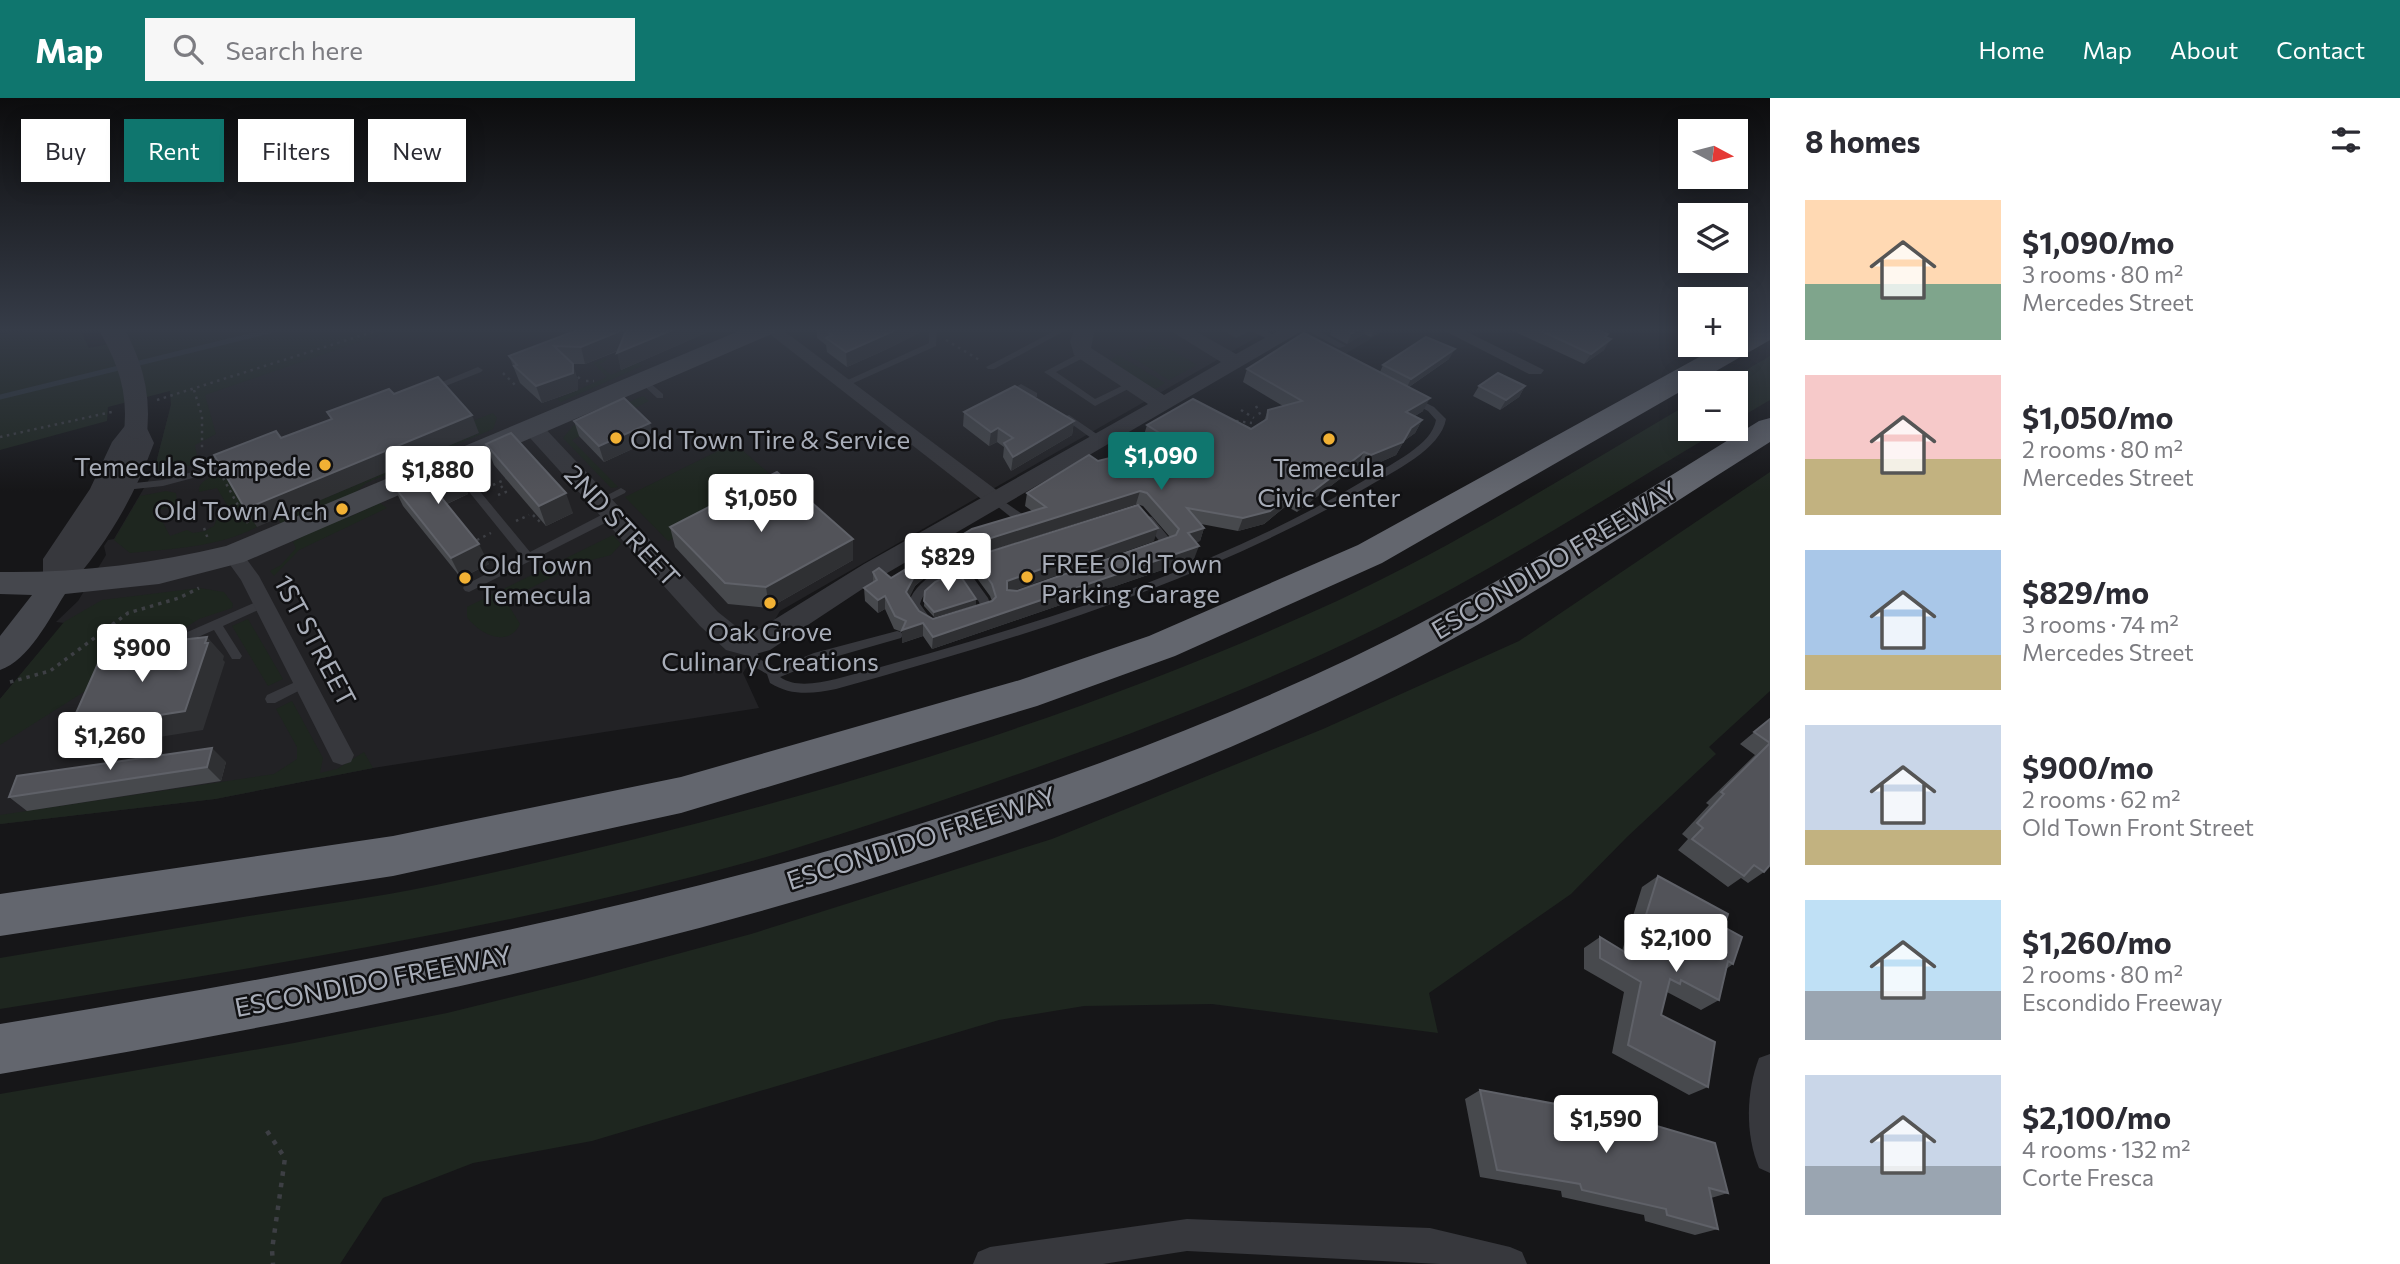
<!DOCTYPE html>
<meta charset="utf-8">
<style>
body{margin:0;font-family:Commissioner,sans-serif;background:#f7f7f7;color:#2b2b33;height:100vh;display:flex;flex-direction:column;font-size:26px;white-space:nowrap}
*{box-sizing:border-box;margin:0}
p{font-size:23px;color:#7c7c81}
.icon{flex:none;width:38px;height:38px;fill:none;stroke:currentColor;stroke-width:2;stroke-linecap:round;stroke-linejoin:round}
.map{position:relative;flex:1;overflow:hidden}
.side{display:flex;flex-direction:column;background:#fff;width:630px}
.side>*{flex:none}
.guide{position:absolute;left:21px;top:21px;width:665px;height:63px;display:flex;gap:14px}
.needle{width:46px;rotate:97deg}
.buttons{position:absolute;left:1678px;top:21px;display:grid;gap:14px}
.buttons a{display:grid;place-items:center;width:70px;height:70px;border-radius:0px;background:#fff;box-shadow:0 4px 18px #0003;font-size:35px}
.price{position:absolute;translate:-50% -60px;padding:0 16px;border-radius:7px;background:#fff;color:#222;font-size:23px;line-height:46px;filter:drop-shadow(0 2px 4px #0008)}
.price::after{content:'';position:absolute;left:50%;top:42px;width:21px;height:16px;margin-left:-10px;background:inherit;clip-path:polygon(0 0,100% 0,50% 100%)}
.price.current{background:#0f766e;color:#fff}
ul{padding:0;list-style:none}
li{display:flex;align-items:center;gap:21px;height:175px;padding:0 35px}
li span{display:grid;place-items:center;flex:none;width:196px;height:140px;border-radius:0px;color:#555}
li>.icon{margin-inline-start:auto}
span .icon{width:84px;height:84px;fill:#fffc;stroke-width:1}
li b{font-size:30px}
h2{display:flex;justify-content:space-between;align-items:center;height:84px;padding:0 35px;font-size:30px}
.tag{padding:0 24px;border-radius:0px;background:#fff;box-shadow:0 4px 18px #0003;font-size:24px;line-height:63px}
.tag.current{background:#0f766e;color:#fff}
header{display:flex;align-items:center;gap:42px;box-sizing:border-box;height:98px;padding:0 35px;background:#0f766e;color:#fff}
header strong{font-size:33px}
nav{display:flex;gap:38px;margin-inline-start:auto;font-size:24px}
.search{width:490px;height:63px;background:#f7f7f7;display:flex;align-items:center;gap:18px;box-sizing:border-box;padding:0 24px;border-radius:0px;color:#7c7c81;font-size:26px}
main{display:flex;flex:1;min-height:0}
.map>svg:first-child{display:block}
.built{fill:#222225}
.green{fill:#1e261f}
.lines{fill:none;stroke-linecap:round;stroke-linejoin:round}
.stream{stroke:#2c353c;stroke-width:5}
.path-far2{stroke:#3d3f44;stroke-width:2.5;stroke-dasharray:2.5 4.5;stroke-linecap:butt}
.path-far1{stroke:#3d3f44;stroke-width:3.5;stroke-dasharray:3.5 5;stroke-linecap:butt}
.path{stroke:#3d3f44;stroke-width:4.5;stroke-dasharray:4.5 7;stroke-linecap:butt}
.service{fill:#37383d;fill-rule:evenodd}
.minor{fill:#37383d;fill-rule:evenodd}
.tertiary{fill:#37383d;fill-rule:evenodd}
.secondary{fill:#45474d;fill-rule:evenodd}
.motorway{fill:#63666e;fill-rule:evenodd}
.tertiary-bridge{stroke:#37383d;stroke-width:23}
.wall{fill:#47494d;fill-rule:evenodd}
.shaded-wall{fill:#2f3033}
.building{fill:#525359;stroke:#5f6168;stroke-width:2;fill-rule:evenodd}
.poi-dot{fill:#f2b134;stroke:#111113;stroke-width:2.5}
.labels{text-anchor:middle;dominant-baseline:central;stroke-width:5;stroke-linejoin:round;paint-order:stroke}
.poi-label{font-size:26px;fill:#a8adb8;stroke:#111113;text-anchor:start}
.street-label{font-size:26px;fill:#a8adb8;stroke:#111113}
</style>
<header>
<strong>Map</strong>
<div class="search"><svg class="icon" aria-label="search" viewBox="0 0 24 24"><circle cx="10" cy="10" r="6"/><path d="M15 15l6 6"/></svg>Search here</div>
<nav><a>Home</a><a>Map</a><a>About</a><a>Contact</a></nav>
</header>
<main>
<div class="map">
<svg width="1770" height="1166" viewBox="0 0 1770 1166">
<rect width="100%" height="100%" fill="#161618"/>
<g class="built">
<path d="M400,230H1273L780,513L743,575L759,610L373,670L215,701L0,726V601L64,525L56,524L78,503L106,457L104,448L108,442L114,441L154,373L171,307Z"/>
<path d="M1290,230H1389L1340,259Z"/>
</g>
<g class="green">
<path d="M55,230H79L89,250L119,244L120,234L141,230H400L205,297L216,336L195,347L198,366L154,373L171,307L170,293L108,309L107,323L0,352V236Z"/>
<path d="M1152,241L1197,267L1169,282L1125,255L1147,249Z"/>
<path d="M628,254L642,268L561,304L557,301L607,279L593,265L605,260L607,262L599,266L611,277L620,273Z"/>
<path d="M1118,257L1165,285L1155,291L1109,263Z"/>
<path d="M1770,258V302L1736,322V285H1724Z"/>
<path d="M643,298L649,303L572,342L618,389L611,390L563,340L573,328Z"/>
<path d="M1690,305V331H1722C1608,398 1498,470 1379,529C1250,593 1114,643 978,690C905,715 832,740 759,761C510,830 254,870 0,911V860C83,846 166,832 249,818C311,808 374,800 436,787C743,721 1050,635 1337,503C1459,446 1574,373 1690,305Z"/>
<path d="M493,315L497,320L493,331L366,385L354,396L281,426L278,420L479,335L470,324Z"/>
<path d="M734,345L780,385L668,443L625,399Z"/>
<path d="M1770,374V593L1709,649L1716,656L1627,739L1571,796L1429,895L1438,935L1212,906L1084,908L999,922L592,1043L473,1065L383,1100L340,1166H0V996L294,945L447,915L581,882L751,836L1052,741L1323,631L1519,543Z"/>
<path d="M226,375L257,429C219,449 172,451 130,455L114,442L140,398L166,393L176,395L177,406L157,413L170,438L187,432L193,435L205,433L214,428L217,420L231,414L217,390L199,394C198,380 216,379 226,375Z"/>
<path d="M380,405L387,410L299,452L274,478L270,473L281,467L296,450L293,444L332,422L347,420Z"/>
<path d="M613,437L621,446L611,457L580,465L513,499L509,508L520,526C508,551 479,536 467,519V509Z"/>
<path d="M199,490L224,494L233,506L232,510L199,521L0,647V601L64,524L102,502Z"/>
<path d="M248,521L283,581L268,588L232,528Z"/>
<path d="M292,603L323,660L320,675L337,671L364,654L373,670L215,701L0,726V717L274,676L297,661V649L276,611Z"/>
</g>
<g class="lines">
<path class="stream" d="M0,299L282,230"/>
<g class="path-far2">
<path d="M1148,232L1151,234"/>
<path d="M946,242L981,263"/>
<path d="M573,274L582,283"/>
<path d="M503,275L516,288"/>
<path d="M586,283H594"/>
<path d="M194,292L202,318V352"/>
<path d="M157,302L385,230"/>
<path d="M1256,308L1261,318"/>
<path d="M1241,312L1254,320"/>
<path d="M1236,323L1252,325"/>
<path d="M0,339L116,313"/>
<path d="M223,380L250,429"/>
<path d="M493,387L506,381"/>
<path d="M498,397L506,394L501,388"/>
<path d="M533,417L540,424"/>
<path d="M516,423L529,417"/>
<path d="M204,430L208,441"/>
<path d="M477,442L491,435"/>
</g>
<path class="path-far1" d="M10,584L50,573L128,515L179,500L199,490"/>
<path class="path" d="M267,1033L285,1060L272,1152L273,1166"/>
<g class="service">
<path d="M929,230H937L936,248L847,288L844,289L839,286L929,245Z"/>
<path d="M1060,230H1070L994,271H988L986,269Z"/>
<path d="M1219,230H1229L1236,233C1251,225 1269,233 1282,242L1275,244L1250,233L1236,240Z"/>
<path d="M1303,230H1313L1346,248L1339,250Z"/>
<path d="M1084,253L1089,256L1087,258L1056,274L1095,301L1128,285L1131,284L1136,287L1095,308L1044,274Z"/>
<path d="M478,269L483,272L481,274L433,293L430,294L425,291Z"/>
<path d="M643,279L663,296V300H657L640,284V280Z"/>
<path d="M1021,286L1037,295V299H1031L1018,291L1016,289Z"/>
<path d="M1412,298L1434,309L1446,321C1441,351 1393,374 1369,388C1202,485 1020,540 836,591C812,596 791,598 770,585L767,576L753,568L742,548L748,543L752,545L761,562L777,570L814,555L897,533L901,534L903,537L901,540L817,564L780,579C796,590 817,585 836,581C1020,531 1205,478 1370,379C1391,366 1432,347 1436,322L1428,313L1409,303V299Z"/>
<path d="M1069,317L1104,341V345H1098L1066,322V318Z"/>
<path d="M237,362L242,365L241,367L163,388L125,392L120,389L125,386L163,382Z"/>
<path d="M474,390L478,391L530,454L609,413L613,412L618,416L617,419L469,494L465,493L463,490L465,487L521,458L470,395L469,393Z"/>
<path d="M621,390L626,393L625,395L601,407L596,403Z"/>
<path d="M996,398L1025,418L1026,421L1025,424H1017L992,404V400Z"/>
<path d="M1148,418L1152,419L1171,442L1172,445L1171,448L1157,454L1153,453L1152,450L1160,444L1143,422Z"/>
<path d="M987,456L993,460L991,463L967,471L988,500L992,510L990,513L975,517L971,516L969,513L971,510L980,507L979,504L958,474C943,481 925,488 920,506L930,520L928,523H920L908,506C919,474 958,465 987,456Z"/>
<path d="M263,501L267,502L269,505L267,508L223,528L242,558L240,561H232L214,532L164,554L158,549L160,546Z"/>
<path d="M304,580L308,582L310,585L308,588L275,605H267L265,601L267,597Z"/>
</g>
<g class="minor">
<path d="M762,230H780L1003,397L1006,402L1003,407H989Z"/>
<path d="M1439,230H1459L1544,272L1541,276H1529Z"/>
<path d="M233,450L240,452L259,478L354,657L351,664L342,667L333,664L241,482L223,457Z"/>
<path d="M1770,956V1075L1759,1070C1745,1036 1746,994 1759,960Z"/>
<path d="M1187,1121L1430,1130L1510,1149L1522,1154L1527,1166H1440L1187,1153L1103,1166H973L978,1154L990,1149Z"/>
</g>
<g class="tertiary">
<path d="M1075,230H1095L1091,250L1164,297L1221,264L1166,230H1190L1236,256L1283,230H1307L882,478L770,552L748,558L726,552L700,528L521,330L524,325H540L718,514L748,538L864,466L1148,306L1074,257L1070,243Z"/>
<path d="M136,322L144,324L154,345C134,400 105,449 65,493L56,495L47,493L43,486V461L90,391L112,344L128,324Z"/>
</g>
<path class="secondary" d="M746,230H778L774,235L244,464L159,486L65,496C49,521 29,562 0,572V538L32,497L0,496V474C77,475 151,466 226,448Z"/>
<g class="motorway">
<path d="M1752,230H1770V242L1382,465L1175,558L1037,608L681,715L393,778L0,838V796L393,738L681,679L1020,582L1149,538L1358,447L1721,247H1736V239Z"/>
<path d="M1770,320V344C1641,425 1515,512 1379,580C948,795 471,896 0,976V926C460,850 927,761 1351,560C1494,492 1625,405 1759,323Z"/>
</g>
<path class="tertiary-bridge" d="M111,230C129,262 139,292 136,329"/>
</g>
<g class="wall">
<path d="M583,230L715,231L621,272L618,253L585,266H572L578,283V292L542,305L520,285L509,258Z"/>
<path d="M815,230H923V233L885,252L847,269L827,254L826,247L817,240V232Z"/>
<path d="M1333,230H1386L1371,239L1364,236L1347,246L1330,237Z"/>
<path d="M1507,230H1580L1606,239L1604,252L1584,266Z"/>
<path d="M1449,261L1409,289L1423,313L1415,318L1422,322L1415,335L1404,343L1396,357L1365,371L1358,367L1297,414L1286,408L1264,426L1238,433L1201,426L1204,430L1200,443L1196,444L1194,461L932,551L923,538L902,545V534L894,531L885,511L878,515L865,503L864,490L873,485V474L891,480L1032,413L1025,408L1027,395L1098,363L1161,380L1184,366L1143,340L1147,327L1251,331L1264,323L1268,312L1283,308L1243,284L1247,271L1380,274L1383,267ZM1136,406L1143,408L1170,439L1017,493L1014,492L1154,443L973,459L971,472L990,498L992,503L933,521L919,513L909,499L915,488L930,475L955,464Z"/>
<path d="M1479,288H1525L1519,299L1500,312L1473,298Z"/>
<path d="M964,314L1074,323L1072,337L1011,373L1003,359L1004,349L997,344L989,348L963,328Z"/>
<path d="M574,323L654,341L604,364L579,338Z"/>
<path d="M486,346L573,415L546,428L494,367Z"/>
<path d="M467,354L483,389L473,388L466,392L468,396L447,406L489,466L461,480L403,408L393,387L460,363Z"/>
<path d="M670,429L853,462L769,510L728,506L675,449Z"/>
<path d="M925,493L976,501V507L934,519L924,508Z"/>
<path d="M1770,621V767L1764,774L1748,785L1741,780L1728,789L1678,752L1688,741L1682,736L1709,707L1706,705L1755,657L1740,646Z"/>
<path d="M226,664L221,683L27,713L9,699Z"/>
<path d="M1658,778L1724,829L1733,866L1726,871L1719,902L1701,912L1667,894L1661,917L1708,989L1689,997L1612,955L1624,894L1584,871V850L1600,839L1622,853L1642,789Z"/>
<path d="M1480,992L1728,1095L1711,1100L1718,1131L1695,1137L1645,1123L1644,1117L1562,1099L1561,1093L1480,1079L1465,1001Z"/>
</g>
<g class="shaded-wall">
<path d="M627,230L631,247L585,266L581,249Z"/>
<path d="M677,230H715V231L621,272L617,255Z"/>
<path d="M900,230H923V233L885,252L847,269L846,254Z"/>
<path d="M1361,230H1366L1364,236L1347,246L1352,235Z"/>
<path d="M1375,230H1386L1371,239Z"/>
<path d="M1611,241L1604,252L1584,266L1591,256Z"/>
<path d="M1455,251L1449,261L1406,291L1411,281Z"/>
<path d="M573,266L578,283V292L542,305L536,288Z"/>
<path d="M1525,288L1519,299L1500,312L1506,302Z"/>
<path d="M1430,300L1423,313L1400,327L1406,314Z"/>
<path d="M472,317L479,335L257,429L245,411Z"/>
<path d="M1422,322L1415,335L1404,343L1396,357L1365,371L1371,357Z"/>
<path d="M1074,323L1072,337L1011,373L1013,359Z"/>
<path d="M650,325L654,341L604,364L599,348Z"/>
<path d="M998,330L997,344L989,348L991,334Z"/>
<path d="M1364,354L1358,367L1297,414L1303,401Z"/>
<path d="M464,367L473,388L466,392L468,396L442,408L432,388Z"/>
<path d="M1140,393L1136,406L955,464L930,475L915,488L906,507V494L916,475L930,463L956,451Z"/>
<path d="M566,395L573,415L546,428L539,408Z"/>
<path d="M1292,395L1286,408L1264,426L1238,433L1243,420Z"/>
<path d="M1158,430L1154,443L1005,496L1007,483Z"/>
<path d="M1204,430L1200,443L1184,448L1188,435Z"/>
<path d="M853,441V462L769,510L766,489Z"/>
<path d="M479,446L489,466L461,480L451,460Z"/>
<path d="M1199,448L1194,461L932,551L933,539Z"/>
<path d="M885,498V511L878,515V502Z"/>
<path d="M976,501V507L934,519V514Z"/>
<path d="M923,525V538L902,545V532Z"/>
<path d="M207,539L224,558L223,562L225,564L203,632L91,650L69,631L205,545Z"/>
<path d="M212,650L226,664L221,683L207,669Z"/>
</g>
<g class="building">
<path d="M583,230H677L617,255L627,230L581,249L554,248L573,266V275L536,288L514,268L517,267L509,258Z"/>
<path d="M822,230H900L846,254L826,240L832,237Z"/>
<path d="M1341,230H1361L1352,235Z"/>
<path d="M1535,230H1580L1582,231L1584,230H1594L1608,236L1605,239L1611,241L1591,256Z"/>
<path d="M1304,235L1430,300L1406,314L1422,322L1411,330L1403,344L1371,357L1364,354L1303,401L1292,395L1270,413L1243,420L1187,410L1204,430L1188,435L1199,448L933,539L923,525L902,532L906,523L895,518L885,498L878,502L864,490L877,482L873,474L879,470L891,480L972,431L1046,409L1027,395L1089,357L1098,363L1126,356L1161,380L1196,358L1147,327L1193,301L1251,331L1267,321L1268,312L1302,303L1247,271ZM1140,393L1147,395L1179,431L1176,437L1017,493L1007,492V483L1158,430L1138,407L973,459L992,486L996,499L992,503L933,521L919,513L906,494L916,475L930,463L956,451Z"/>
<path d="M1426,239L1455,251L1411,281L1383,267Z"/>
<path d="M1498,275L1525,288L1506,302L1479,288Z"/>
<path d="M438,279L472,317L245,411L214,357L276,333L281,340L332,321L327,314L389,291L394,296Z"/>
<path d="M1015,288L1074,323L1013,359L1004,345L1013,340L998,330L991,334L964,314Z"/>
<path d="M624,300L650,325L599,348L574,323Z"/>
<path d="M511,335L566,395L539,408L486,346Z"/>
<path d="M467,354L474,369L464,367L457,372L458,375L432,388L479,446L451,460L393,387L447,363H460L461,357Z"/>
<path d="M777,374L853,441L766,489L725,485L670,429Z"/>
<path d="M957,473L976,501L934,514L924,503L925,493L935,484Z"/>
<path d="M207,539L205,545H208L185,613L69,631L100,561L151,555L155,545Z"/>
<path d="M1770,621V645L1754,634Z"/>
<path d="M1770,645V767L1764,774L1754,767L1744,778L1692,741L1703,730L1697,725L1724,696L1721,694Z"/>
<path d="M212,650L207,669L9,699L17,678Z"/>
<path d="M1658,778L1728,816L1724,829L1742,839L1733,866L1728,863L1719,902L1681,882L1680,886L1670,881L1661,917L1715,944L1708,989L1628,947L1641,884L1600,860V839L1633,859Z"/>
<path d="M1480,992L1626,1019L1715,1045L1728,1095L1709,1090L1718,1131L1667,1117L1666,1111L1582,1092L1580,1086L1497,1072Z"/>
</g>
<linearGradient id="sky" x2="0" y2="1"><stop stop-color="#0c0c0d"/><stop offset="0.59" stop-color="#363c48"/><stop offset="1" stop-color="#363c48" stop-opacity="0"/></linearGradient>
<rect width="1770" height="393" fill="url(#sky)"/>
<g class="poi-dot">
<circle cx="616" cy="340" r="7"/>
<circle cx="1329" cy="341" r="7"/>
<circle cx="325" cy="367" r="7"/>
<circle cx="342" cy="411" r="7"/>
<circle cx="1027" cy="479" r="7"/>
<circle cx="465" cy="480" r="7"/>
<circle cx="770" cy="505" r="7"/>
</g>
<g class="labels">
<g class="poi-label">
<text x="630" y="340">Old Town Tire &amp; Service</text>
<text x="311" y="367" text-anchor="end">Temecula Stampede</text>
<text x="1329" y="368" text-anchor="middle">Temecula<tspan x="1329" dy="30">Civic Center</tspan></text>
<text x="328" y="411" text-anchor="end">Old Town Arch</text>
<text x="1041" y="464">FREE Old Town<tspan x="1041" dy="30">Parking Garage</tspan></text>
<text x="479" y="465">Old Town<tspan x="479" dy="30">Temecula</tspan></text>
<text x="770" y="532" text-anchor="middle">Oak Grove<tspan x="770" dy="30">Culinary Creations</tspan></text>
</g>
<g class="street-label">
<text transform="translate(623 427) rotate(47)">2ND STREET</text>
<text transform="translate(1554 461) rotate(-31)">ESCONDIDO FREEWAY</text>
<text transform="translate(316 542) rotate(62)">1ST STREET</text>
<text transform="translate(921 739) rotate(-18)">ESCONDIDO FREEWAY</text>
<text transform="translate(373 882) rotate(-11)">ESCONDIDO FREEWAY</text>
</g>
</g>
</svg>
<div class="buttons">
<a><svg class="needle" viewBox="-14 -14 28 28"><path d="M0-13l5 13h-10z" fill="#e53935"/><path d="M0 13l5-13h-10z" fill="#7c7c81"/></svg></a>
<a><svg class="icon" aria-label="layers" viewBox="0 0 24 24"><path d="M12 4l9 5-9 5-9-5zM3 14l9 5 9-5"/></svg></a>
<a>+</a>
<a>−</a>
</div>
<b class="price current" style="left:1161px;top:394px">$1,090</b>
<b class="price" style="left:438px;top:408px">$1,880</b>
<b class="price" style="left:761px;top:436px">$1,050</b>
<b class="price" style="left:948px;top:495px">$829</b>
<b class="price" style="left:142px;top:586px">$900</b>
<b class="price" style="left:110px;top:674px">$1,260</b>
<b class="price" style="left:1676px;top:876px">$2,100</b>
<b class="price" style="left:1606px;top:1057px">$1,590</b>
<div class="guide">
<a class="tag">Buy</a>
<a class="tag current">Rent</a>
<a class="tag">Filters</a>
<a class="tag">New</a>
</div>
</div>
<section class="side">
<h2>8 homes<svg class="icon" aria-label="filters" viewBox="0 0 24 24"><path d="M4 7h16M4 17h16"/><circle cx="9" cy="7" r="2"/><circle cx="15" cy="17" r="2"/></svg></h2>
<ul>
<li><span style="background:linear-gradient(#ffd9b3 60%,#7fa58c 0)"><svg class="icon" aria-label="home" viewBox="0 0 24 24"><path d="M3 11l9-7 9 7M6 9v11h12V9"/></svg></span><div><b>$1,090/mo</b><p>3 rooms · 80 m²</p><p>Mercedes Street</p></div></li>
<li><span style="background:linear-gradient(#f6c9c9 60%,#c2b280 0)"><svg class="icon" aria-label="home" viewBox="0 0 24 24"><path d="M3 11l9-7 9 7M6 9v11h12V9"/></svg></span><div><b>$1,050/mo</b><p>2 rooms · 80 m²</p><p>Mercedes Street</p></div></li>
<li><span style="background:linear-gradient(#a9c7e8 75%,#c2b280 0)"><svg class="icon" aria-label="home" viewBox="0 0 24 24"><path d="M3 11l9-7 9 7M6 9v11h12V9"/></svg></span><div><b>$829/mo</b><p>3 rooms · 74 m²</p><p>Mercedes Street</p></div></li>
<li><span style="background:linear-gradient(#c9d6e8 75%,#c2b280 0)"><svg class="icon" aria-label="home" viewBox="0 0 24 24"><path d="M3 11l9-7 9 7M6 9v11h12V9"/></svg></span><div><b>$900/mo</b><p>2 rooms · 62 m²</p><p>Old Town Front Street</p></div></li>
<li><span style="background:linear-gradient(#bfe0f5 65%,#9aa5b1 0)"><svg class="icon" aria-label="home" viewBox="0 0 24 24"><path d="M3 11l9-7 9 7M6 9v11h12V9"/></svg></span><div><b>$1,260/mo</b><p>2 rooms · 80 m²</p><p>Escondido Freeway</p></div></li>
<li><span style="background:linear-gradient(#c9d6e8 65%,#9aa5b1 0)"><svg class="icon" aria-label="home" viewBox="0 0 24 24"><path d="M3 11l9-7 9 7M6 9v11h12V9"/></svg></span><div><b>$2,100/mo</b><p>4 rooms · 132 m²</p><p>Corte Fresca</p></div></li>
</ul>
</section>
</main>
